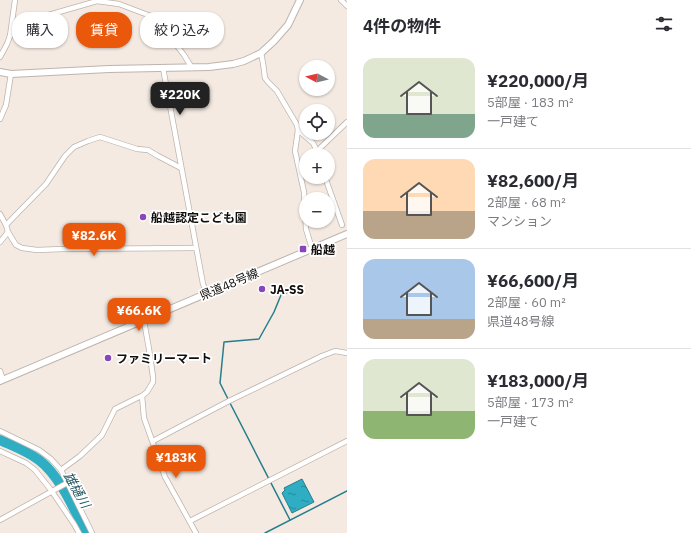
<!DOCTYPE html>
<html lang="ja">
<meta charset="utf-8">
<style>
body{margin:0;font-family:"IBM Plex Sans","Noto Sans JP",sans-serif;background:#f2f2f3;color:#2b2b33;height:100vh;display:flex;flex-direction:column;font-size:15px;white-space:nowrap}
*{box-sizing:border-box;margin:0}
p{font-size:13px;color:#7c7c81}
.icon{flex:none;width:22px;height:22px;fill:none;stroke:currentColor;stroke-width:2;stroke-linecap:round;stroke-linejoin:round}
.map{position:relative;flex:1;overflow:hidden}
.sheet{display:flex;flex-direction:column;background:#fff;width:344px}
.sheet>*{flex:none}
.top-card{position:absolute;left:12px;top:12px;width:275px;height:36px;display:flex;gap:8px}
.needle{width:26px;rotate:277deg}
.fabs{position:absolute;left:299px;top:60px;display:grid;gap:8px}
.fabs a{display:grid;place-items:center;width:36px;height:36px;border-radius:50%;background:#fff;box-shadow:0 1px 3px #0004;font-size:20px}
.price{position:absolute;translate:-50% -34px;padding:0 9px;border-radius:8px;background:#ea580c;color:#fff;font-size:13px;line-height:26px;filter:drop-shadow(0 1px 2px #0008)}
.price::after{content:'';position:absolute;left:50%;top:24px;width:12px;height:9px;margin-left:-6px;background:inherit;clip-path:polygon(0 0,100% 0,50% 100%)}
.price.current{background:#222;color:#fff}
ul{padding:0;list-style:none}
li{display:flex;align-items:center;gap:12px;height:100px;padding:0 16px}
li+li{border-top:1px solid #e1e1e2}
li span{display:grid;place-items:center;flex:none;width:112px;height:80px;border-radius:12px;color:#555}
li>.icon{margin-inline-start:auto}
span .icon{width:48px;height:48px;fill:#fffc;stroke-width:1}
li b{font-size:17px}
h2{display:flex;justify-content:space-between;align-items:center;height:48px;padding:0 16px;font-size:17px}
.tag{padding:0 14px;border-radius:16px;background:#fff;box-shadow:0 1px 3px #0004;font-size:14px;line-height:36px}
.tag.current{background:#ea580c;color:#fff}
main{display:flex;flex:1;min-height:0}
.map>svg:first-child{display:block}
.water{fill:url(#water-ripples);stroke:#267d8c}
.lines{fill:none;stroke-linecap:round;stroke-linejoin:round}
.stream{stroke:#267d8c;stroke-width:1.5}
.river{stroke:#2fadc3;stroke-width:10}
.street-casing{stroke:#bdb4ad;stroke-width:6}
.secondary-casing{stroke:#bdb4ad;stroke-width:8}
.street{stroke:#fff;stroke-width:4.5}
.secondary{stroke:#fff;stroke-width:6}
.poi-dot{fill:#8946ba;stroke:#fff;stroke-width:1.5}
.labels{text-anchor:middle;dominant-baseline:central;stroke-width:3.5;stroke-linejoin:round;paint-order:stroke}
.poi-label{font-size:12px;font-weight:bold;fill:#110e0b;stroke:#fff;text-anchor:start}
.street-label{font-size:12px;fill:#110e0b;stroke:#fff}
.water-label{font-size:13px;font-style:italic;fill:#22555e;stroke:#fff}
</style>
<main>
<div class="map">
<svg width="347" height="533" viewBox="0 0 347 533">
<defs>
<pattern id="water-ripples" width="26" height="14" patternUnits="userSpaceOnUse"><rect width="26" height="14" fill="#2fadc3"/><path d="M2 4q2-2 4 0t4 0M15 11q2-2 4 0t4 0" fill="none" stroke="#278b9d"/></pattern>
</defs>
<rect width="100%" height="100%" fill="#f4eae2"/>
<path class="water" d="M302,479L314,502L292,513L282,493L285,490L284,488Z"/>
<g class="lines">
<g class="stream">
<path d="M228,399L220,383L224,342L259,339L274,312L281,295L298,288"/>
<path d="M230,403L290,520"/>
<path d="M265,533L347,491"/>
</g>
<path class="river" d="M0,440C13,446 27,451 39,460C60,476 74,509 86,533"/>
<g class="street-casing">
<g id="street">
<path d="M341,0L347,6"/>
<path d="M10,36L31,20L97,1L119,4L156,18L184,55L192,68"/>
<path d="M261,53L263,63L265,78L268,82L277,91L297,125L298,130L295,151L304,192L306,229L312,249"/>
<path d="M0,57L7,44L10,36L15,0"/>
<path d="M163,68L203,284L207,294"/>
<path d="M0,119L6,105L11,74"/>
<path d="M298,130L313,143L319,155"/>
<path d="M317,151L347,122"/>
<path d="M325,177L342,225"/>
<path d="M0,214L6,225"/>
<path d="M8,232L16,245L22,248L37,250L63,249L196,248"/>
<path d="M0,242L8,232L6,225L46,184L65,156L74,147L88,141L100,137L137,149L148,150L158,156L181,168"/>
<path d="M0,371L3,380"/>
<path d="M142,396L144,418L165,477L196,533"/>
<path d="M0,431L39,450L51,459L61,470L92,533"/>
<path d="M153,441L229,401L322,356L335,351L347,353"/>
<path d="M0,451L26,463L35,470L51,490L74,524L79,533"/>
<path d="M61,470L80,456L102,435L115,409L137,398L142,396L147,392L153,382V377L149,349L144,321"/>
<path d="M0,520L67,483"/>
<path d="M190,521L347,441"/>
</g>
</g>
<g class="secondary-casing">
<g id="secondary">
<path d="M0,72L11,74L109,69L209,67L233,64L244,61L261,53L274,41L288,25L300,0"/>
<path d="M0,381L347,234"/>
</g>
</g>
<use href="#street" class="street"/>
<use href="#secondary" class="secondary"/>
</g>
<g class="poi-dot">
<circle cx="143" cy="217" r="4"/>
<rect x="299" y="245" width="8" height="8" rx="2"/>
<circle cx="262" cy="289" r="4"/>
<circle cx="108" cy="358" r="4"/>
</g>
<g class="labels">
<g class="poi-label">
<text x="151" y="217">船越認定こども園</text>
<text x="311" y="249">船越</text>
<text x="270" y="289">JA-SS</text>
<text x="116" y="358">ファミリーマート</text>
</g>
<g class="street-label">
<text transform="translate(229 284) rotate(-23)">県道48号線</text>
</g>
<g class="water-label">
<text transform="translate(77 490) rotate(60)">雄樋川</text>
</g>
</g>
</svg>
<div class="fabs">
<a><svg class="needle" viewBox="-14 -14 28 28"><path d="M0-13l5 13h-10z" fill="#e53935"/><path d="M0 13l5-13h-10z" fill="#7c7c81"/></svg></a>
<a><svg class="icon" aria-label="locate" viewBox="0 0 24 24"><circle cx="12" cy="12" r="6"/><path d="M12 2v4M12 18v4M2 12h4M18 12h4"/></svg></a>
<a>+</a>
<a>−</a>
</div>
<b class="price current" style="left:180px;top:116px">¥220K</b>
<b class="price" style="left:94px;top:257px">¥82.6K</b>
<b class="price" style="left:139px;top:332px">¥66.6K</b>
<b class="price" style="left:176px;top:479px">¥183K</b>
<div class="top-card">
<a class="tag">購入</a>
<a class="tag current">賃貸</a>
<a class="tag">絞り込み</a>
</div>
</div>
<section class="sheet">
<h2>4件の物件<svg class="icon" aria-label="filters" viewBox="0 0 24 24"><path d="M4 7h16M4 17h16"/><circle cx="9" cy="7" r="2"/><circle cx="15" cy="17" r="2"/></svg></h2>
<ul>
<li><span style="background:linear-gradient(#dfe7d0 70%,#7fa58c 0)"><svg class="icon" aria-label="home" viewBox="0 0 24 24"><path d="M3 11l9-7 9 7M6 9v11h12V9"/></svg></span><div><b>¥220,000/月</b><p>5部屋 · 183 m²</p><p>一戸建て</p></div></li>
<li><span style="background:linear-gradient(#ffd9b3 65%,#b9a48a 0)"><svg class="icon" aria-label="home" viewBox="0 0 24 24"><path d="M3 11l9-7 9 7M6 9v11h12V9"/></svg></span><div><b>¥82,600/月</b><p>2部屋 · 68 m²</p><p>マンション</p></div></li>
<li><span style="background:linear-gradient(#a9c7e8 75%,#b9a48a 0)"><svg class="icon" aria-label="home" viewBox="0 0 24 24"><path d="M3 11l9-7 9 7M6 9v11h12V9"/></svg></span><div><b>¥66,600/月</b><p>2部屋 · 60 m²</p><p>県道48号線</p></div></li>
<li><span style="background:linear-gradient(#dfe7d0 65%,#8fb573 0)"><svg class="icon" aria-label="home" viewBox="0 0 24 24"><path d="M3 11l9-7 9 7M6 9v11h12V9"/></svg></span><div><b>¥183,000/月</b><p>5部屋 · 173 m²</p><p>一戸建て</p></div></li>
</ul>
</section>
</main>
